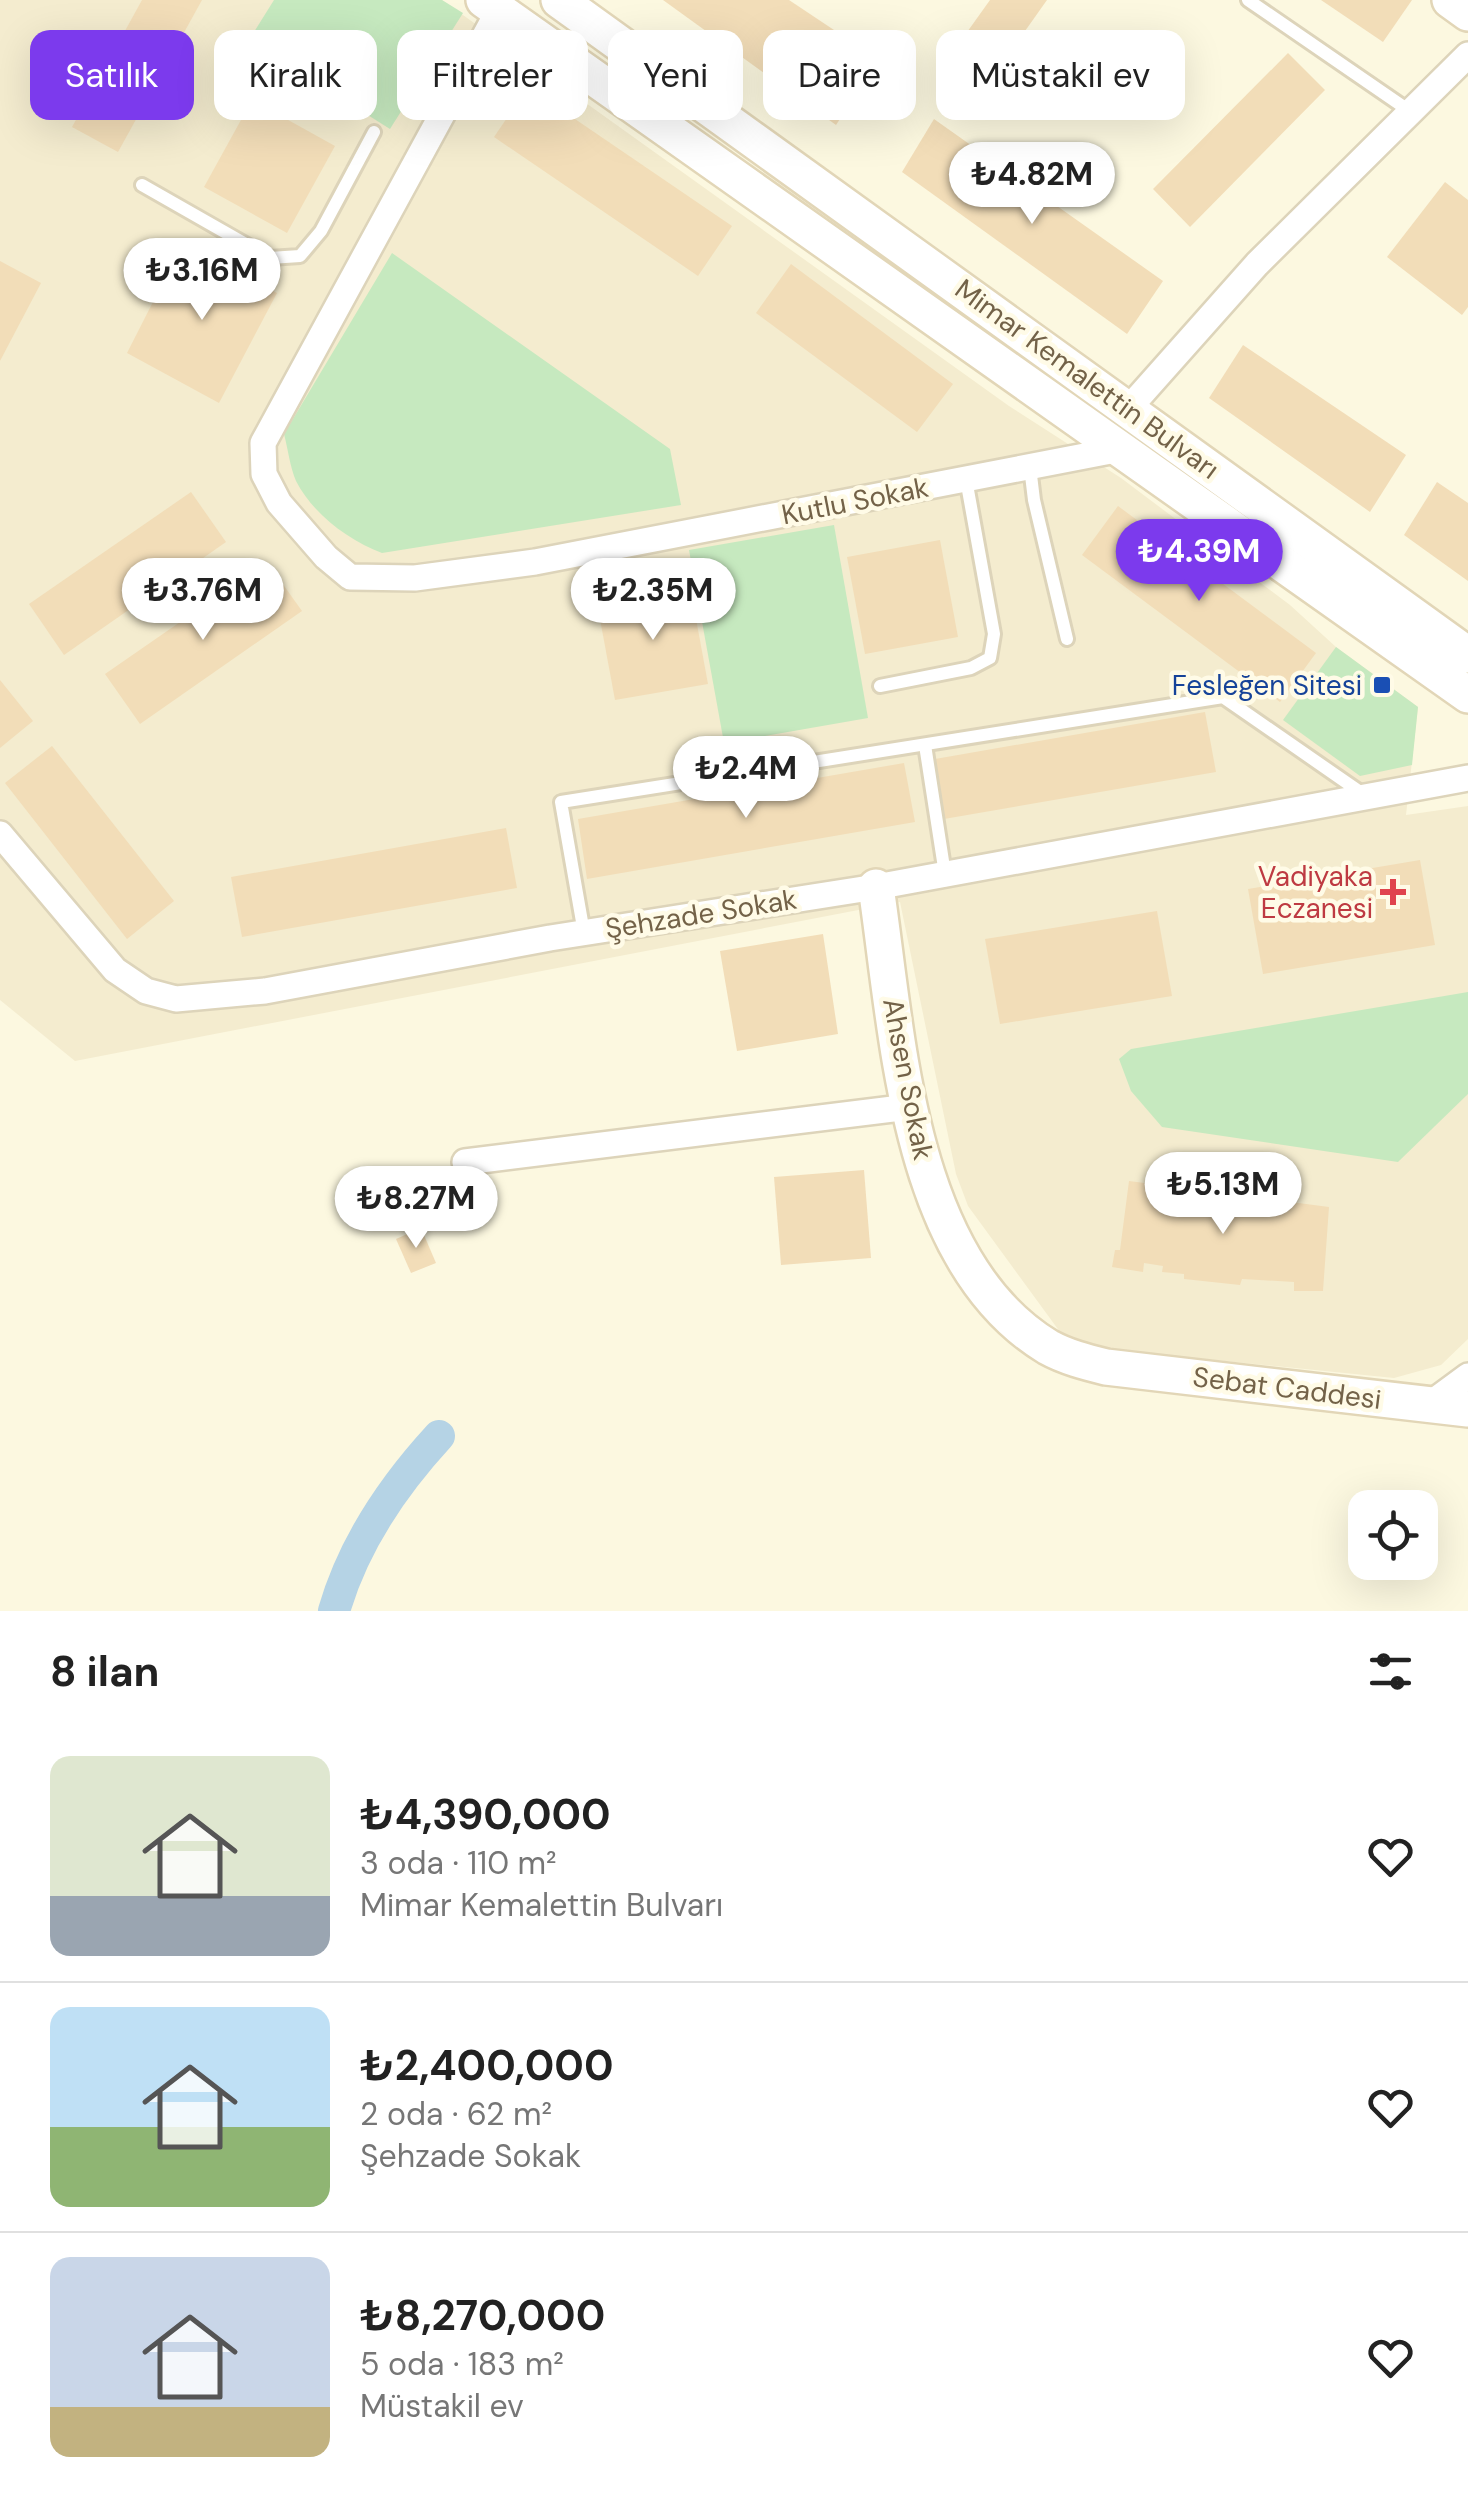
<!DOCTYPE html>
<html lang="tr">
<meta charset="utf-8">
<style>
body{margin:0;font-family:"DM Sans",sans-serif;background:#f6f6f6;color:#222;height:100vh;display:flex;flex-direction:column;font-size:38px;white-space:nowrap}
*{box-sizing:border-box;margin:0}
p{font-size:32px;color:#767676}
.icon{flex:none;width:55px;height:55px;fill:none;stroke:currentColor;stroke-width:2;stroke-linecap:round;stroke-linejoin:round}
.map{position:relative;height:1611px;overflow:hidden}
.panel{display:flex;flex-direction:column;background:#fff;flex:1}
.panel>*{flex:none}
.guide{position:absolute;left:30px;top:30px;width:1410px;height:90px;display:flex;gap:20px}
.fabs{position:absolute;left:1348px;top:1490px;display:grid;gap:20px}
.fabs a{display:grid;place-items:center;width:90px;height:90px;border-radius:20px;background:#fff;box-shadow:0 10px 40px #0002;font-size:50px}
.price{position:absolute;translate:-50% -85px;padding:0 22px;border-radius:35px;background:#fff;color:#222;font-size:32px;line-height:65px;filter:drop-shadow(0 2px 5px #0008)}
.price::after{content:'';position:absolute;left:50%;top:60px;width:30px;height:22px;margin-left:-15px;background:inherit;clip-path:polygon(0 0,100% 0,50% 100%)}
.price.active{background:#7c3aed;color:#fff}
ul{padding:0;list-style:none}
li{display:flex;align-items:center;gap:30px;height:250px;padding:0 50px}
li+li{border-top:2px solid #e0e0e0}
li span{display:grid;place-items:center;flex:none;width:280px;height:200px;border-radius:20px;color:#555}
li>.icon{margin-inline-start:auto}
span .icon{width:120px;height:120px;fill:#fffc;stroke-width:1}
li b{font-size:42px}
h2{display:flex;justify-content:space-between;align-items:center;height:120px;padding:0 50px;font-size:42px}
.pill{padding:0 35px;border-radius:20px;background:#fff;box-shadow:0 10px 40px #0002;font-size:35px;line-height:90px}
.pill.active{background:#7c3aed;color:#fff}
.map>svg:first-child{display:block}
.residential{fill:#f4eccf}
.green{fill:#c6e9bf}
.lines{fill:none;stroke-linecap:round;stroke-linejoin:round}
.canal{stroke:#b5d3e5;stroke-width:32}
.building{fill:#f2ddb8}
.lane-casing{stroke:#ddd4ba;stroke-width:18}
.street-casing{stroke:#ddd4ba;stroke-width:30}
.secondary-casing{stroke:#e2d6b7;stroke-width:40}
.lane{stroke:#fff;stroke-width:12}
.street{stroke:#fff;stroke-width:25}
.secondary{stroke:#fff;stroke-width:35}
.transit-dot{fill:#1a4fb4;stroke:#fffbe7;stroke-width:4}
.health-dot{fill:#e0444e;stroke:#fffbe7;stroke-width:4}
.labels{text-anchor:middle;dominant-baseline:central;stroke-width:9;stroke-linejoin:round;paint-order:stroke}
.street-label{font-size:28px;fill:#736248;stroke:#fffbe7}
.transit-label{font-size:28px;fill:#164399;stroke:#fffbe7;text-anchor:end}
.health-label{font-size:28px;fill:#be3a42;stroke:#fffbe7;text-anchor:end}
</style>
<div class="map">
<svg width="1468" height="1611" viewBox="0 0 1468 1611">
<rect width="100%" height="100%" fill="#fcf8e0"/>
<path class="residential" d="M0,0H442L1009,406L1121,478L1290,605L1336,647L1418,707L1406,815L1468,806V1339L1441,1365L1394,1378L1085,1347L1060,1332L968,1206L956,1174L900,902L75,1061L0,1000Z"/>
<g class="green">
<path d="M274,0H442L463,13L390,129L249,40Z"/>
<path d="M392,253L670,449L681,505L382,553C348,540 313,514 296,481C290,467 288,449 284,434Z"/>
<path d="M834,525L868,718L724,743L689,550Z"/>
<path d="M1336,647L1418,707L1412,765L1360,776L1283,720Z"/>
<path d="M1468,992V1094L1398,1162L1162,1127L1131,1091L1119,1059L1131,1049Z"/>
<path d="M394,1173L410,1211L377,1227L359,1189Z"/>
</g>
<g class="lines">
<path class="canal" d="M334,1611C353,1545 393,1486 439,1436"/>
</g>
<g class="building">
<path d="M142,0H202L118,152L72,127Z"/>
<path d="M663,0H789L879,60L836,125Z"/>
<path d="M990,0H1047L998,69L960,42Z"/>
<path d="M1321,0H1412L1383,42Z"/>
<path d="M1288,53L1325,90L1190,227L1153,189Z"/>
<path d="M528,87L732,226L698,276L494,137Z"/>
<path d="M252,100L335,146L287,233L204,187Z"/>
<path d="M934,119L1163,281L1127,334L902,172Z"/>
<path d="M1445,182L1468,200V307L1462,315L1387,257Z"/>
<path d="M183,243L277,293L219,403L127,353Z"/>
<path d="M0,261L41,283L0,361Z"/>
<path d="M791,264L953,384L917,432L756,313Z"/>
<path d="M1243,345L1406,455L1370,512L1209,398Z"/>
<path d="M1437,482L1468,503V581L1404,535Z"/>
<path d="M191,492L226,542L64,655L29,604Z"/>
<path d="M1118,506L1316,653L1280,702L1082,555Z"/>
<path d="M940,540L958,637L865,654L847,557Z"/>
<path d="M267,562L302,611L140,724L105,674Z"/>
<path d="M690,586L708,684L615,700L597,603Z"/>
<path d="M0,680L33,721L0,748Z"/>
<path d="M1205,712L1216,772L944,819L935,759Z"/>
<path d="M52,746L174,901L127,939L5,783Z"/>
<path d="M904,763L915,822L587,879L578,819Z"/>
<path d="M506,828L517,888L242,937L231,877Z"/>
<path d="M1420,860L1435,945L1263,974L1248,889Z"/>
<path d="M1157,911L1172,996L1000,1024L985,939Z"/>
<path d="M823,934L838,1034L737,1051L720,951Z"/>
<path d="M864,1170L871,1258L781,1265L774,1177Z"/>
<path d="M1129,1181L1329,1207L1323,1291H1294V1282L1242,1279L1240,1285L1184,1279V1274L1162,1272L1163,1266L1144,1263L1143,1272L1112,1267L1115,1250H1120Z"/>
<path d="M421,1228L436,1263L411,1273L396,1239Z"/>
</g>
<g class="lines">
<g class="lane-casing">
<g id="lane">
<path d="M1248,0L1411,112"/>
<path d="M142,185L270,258L300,256L321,231L374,132"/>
<path d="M1030,467L1034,500L1067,639"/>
<path d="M880,686L971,668L990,658L994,634L966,479"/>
<path d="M925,745L945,874"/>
<path d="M584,933L561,802L1223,697L1363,794"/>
</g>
</g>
<g class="street-casing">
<g id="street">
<path d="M499,10L263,443L264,474L279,503L326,557L350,577L415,578L535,562L1121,449"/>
<path d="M1129,408L1257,264L1468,55"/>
<path d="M0,834L115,970L146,991L176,999L265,991L550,938L876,887L1468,778"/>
<path d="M465,1162L909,1107"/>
<path d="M1430,1404L1468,1376"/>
</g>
</g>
<g class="secondary-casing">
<g id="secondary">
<path d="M484,0L1468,695"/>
<path d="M559,0L1468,655"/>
<path d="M1450,0L1468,13"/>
<path d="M876,887C898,1034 906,1261 1048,1347C1066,1357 1086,1362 1106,1367L1468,1409"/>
</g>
</g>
<use href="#lane" class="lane"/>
<use href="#street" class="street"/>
<use href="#secondary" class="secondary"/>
</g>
<rect class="transit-dot" x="1372" y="675" width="20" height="20" rx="5"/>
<path class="health-dot" d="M1388 877h10v10h10v10h-10v10h-10v-10h-10v-10h10z"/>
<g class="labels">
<g class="street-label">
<text transform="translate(1087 379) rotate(36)">Mimar Kemalettin Bulvarı</text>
<text transform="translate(855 501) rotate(-11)">Kutlu Sokak</text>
<text transform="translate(701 914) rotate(-9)">Şehzade Sokak</text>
<text transform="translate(908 1079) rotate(79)">Ahsen Sokak</text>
<text transform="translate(1287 1388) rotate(7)">Sebat Caddesi</text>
</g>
<g class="transit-label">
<text x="1362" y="685">Fesleğen Sitesi</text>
</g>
<g class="health-label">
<text x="1373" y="876">Vadiyaka<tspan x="1373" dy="32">Eczanesi</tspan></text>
</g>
</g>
</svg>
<div class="fabs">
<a><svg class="icon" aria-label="locate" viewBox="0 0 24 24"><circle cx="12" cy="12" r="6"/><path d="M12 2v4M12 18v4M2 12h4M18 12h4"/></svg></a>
</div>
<b class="price" style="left:1032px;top:227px">₺4.82M</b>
<b class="price" style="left:202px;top:323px">₺3.16M</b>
<b class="price active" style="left:1199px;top:604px">₺4.39M</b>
<b class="price" style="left:203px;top:643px">₺3.76M</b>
<b class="price" style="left:653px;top:643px">₺2.35M</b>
<b class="price" style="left:746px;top:821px">₺2.4M</b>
<b class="price" style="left:1223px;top:1237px">₺5.13M</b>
<b class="price" style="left:416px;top:1251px">₺8.27M</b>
<div class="guide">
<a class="pill active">Satılık</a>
<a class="pill">Kiralık</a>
<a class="pill">Filtreler</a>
<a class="pill">Yeni</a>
<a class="pill">Daire</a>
<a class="pill">Müstakil ev</a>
</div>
</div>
<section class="panel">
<h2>8 ilan<svg class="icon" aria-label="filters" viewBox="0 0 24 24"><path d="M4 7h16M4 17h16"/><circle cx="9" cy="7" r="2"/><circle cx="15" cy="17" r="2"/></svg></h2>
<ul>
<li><span style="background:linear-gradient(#dfe7d0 70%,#9aa5b1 0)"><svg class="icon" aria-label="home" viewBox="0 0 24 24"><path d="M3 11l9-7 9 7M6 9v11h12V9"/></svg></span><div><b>₺4,390,000</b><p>3 oda · 110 m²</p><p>Mimar Kemalettin Bulvarı</p></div><svg class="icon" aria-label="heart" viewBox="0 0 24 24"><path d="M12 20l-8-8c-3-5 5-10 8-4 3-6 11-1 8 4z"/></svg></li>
<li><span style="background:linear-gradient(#bfe0f5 60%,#8fb573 0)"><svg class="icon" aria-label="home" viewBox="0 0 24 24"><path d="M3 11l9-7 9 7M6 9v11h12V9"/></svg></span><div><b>₺2,400,000</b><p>2 oda · 62 m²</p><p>Şehzade Sokak</p></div><svg class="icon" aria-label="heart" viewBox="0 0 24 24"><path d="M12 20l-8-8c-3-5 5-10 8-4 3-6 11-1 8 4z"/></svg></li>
<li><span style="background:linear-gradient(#c9d6e8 75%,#c2b280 0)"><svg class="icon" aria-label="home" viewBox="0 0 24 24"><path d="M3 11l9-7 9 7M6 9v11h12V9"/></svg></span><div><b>₺8,270,000</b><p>5 oda · 183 m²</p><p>Müstakil ev</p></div><svg class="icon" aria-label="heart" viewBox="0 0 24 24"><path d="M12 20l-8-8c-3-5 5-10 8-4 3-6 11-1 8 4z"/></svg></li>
</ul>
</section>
